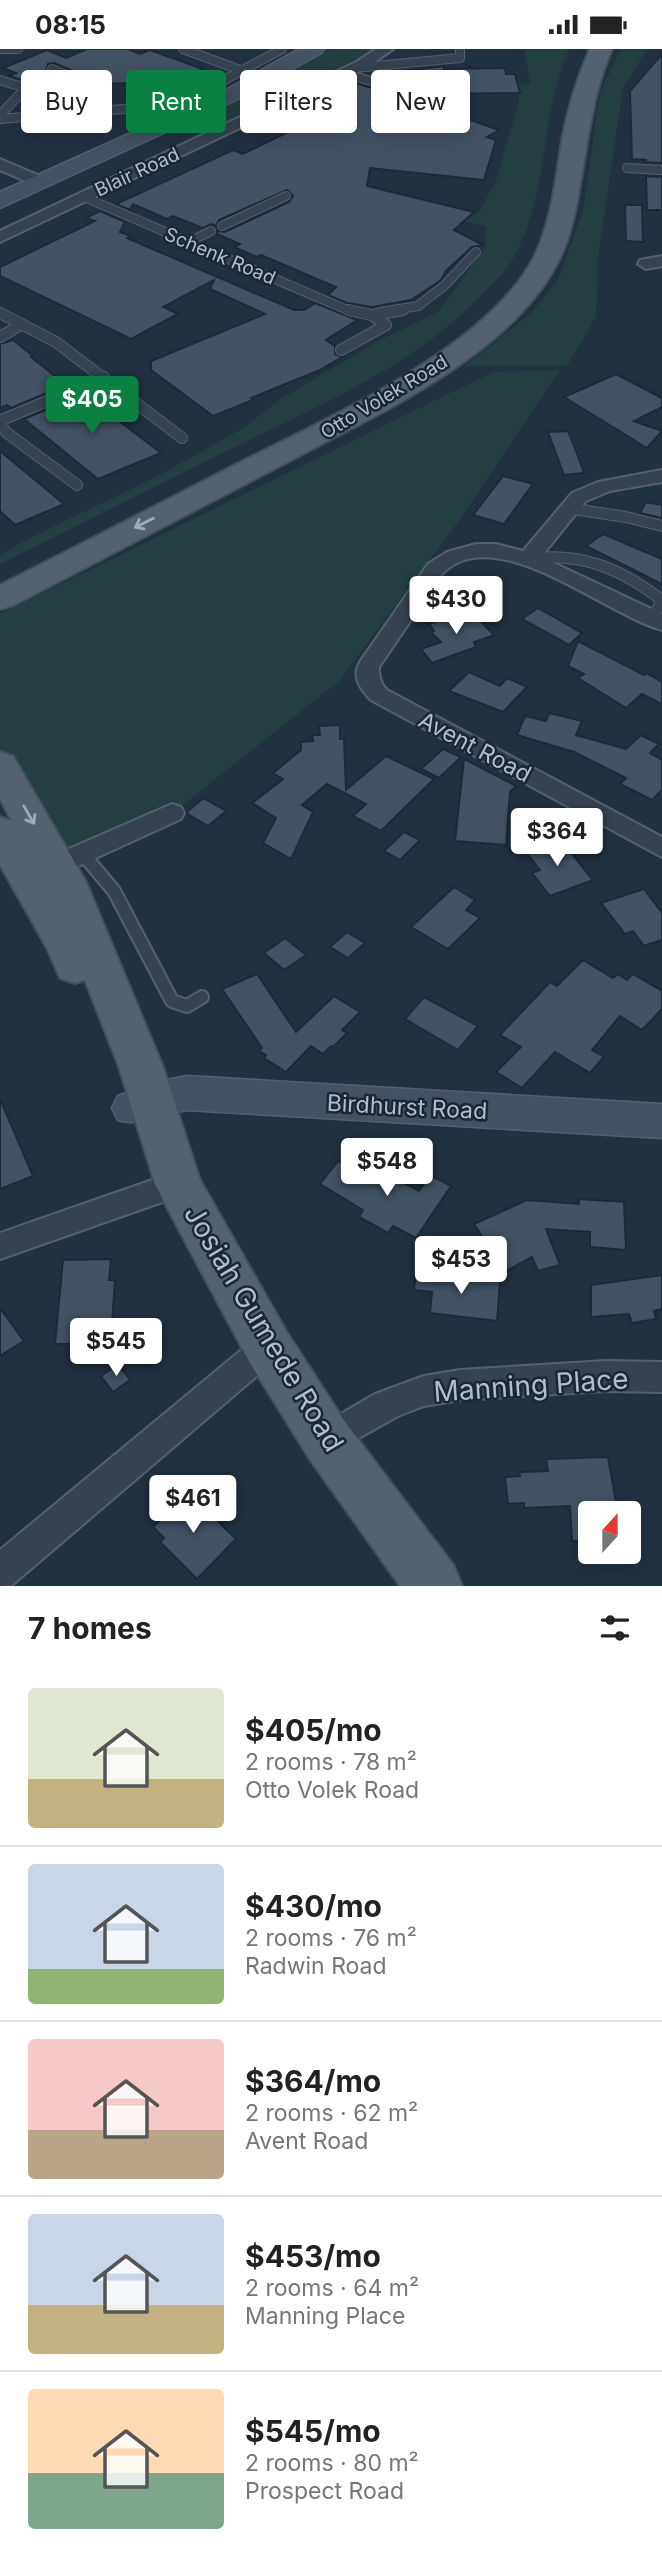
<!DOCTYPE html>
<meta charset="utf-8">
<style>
body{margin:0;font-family:Inter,sans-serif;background:#f6f6f6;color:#222;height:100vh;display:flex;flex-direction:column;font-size:26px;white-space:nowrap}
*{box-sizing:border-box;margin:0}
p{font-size:23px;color:#767676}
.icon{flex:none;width:38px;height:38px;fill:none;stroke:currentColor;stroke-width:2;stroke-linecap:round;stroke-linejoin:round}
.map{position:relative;height:1537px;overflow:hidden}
.side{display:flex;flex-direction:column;background:#fff;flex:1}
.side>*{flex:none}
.top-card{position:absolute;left:21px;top:21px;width:621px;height:63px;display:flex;gap:14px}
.needle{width:46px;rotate:21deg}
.controls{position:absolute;left:578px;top:1452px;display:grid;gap:14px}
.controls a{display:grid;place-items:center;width:63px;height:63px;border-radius:7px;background:#fff;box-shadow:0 4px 18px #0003;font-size:35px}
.price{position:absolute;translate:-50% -60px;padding:0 16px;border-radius:7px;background:#fff;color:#222;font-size:23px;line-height:46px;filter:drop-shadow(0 2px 4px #0008)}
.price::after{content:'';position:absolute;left:50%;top:42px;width:21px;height:16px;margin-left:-10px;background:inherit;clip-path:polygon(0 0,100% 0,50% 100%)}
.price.selected{background:#0b8043;color:#fff}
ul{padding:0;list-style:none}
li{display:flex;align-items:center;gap:21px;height:175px;padding:0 28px}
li+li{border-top:2px solid #e0e0e0}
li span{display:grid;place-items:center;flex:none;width:196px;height:140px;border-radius:7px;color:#555}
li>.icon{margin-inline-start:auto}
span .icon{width:84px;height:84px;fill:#fffc;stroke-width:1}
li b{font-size:30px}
h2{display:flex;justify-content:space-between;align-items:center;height:84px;padding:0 28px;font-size:30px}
.tag{padding:0 24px;border-radius:7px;background:#fff;box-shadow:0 4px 18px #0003;font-size:24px;line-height:63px}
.tag.selected{background:#0b8043;color:#fff}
.status{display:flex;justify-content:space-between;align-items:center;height:49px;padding:0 35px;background:#fff;direction:ltr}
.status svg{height:19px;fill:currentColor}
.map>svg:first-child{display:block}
.green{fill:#243f41}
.building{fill:#435364;stroke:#1d2936;stroke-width:2}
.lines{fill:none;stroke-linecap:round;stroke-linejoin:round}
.lane-far2-casing{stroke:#54606d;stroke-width:10}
.lane-far1-casing{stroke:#54606d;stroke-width:12}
.lane-casing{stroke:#54606d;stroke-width:16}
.street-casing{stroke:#54606d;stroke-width:4}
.secondary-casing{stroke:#54606d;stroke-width:3}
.primary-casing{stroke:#424e5b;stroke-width:4}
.lane-far2{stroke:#36424f;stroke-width:8}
.lane-far1{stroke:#36424f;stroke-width:10}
.lane{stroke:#36424f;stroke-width:12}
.street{fill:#36424f;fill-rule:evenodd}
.secondary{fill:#445263;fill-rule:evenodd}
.primary{fill:#546270;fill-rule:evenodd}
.oneway{stroke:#9fabb8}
.labels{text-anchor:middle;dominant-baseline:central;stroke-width:5;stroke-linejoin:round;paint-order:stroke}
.far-street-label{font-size:19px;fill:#b2bdca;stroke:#1b2734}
.street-label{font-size:23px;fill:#b2bdca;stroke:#1b2734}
.near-street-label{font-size:28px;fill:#b2bdca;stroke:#1b2734}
</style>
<div class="status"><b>08:15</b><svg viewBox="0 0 49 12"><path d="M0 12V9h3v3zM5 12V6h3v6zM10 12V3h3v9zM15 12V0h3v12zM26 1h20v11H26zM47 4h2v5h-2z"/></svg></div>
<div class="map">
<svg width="662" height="1537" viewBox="0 0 662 1537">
<rect width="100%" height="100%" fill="#223140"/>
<g class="green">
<path d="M326,0H375L228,74L209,65L265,38Z"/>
<path d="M524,0H569C539,68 550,148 511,213C506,222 497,230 490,237C422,315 318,356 227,402C152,439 76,477 0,515V506L32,488L156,428L245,378L282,349L382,290L438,263L486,198V178L464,172L479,163L496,132L519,52L516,36L531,35Z"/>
<path d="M621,0H647L623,39L598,208L596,268L567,317H465L534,261L558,231L583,162L600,44Z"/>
<path d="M560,321L463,466L339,632L179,759L57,805L0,705V565L493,323Z"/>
</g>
<g class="building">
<path d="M87,0H128L140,5L150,1L203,20L152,43L131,34L105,35L54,14L48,15L46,23L61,31L41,33L22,31L9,27L16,24L3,19L47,1L66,9Z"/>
<path d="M662,5V114L646,113V111L632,110L630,42Z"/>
<path d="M444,17V20L505,19L506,25H515L520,44L438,45L372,26Z"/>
<path d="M355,34L413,51L499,81L487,88L496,91L484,131L370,119L367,137L474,163L454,181L483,196L472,198L446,222L441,231L411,251L372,258L347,254L328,246L336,238L261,206L257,208L234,198L240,195L217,185V182L225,183L289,153L293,147L287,141L219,171L216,177L211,175L203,179L173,167L167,170L133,155L130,161L116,155L233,101L243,105L350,53L330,46Z"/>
<path d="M646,127L662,128V161H647Z"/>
<path d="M625,156H642L643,193L626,192Z"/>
<path d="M100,162L125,173L120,183L130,187L127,189L294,261H304L315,254L357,271L326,291L335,297V305L342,308L320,321L251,349L253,351L213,367L151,321V312L265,265L210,240L214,231L163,258L178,265L131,290L0,227V218L95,172L86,169Z"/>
<path d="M13,291L33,307L31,308L66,336L11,359L7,356L0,359V295Z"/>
<path d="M616,325L662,349V358L634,372L662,382L647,399L564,348Z"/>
<path d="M84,345L161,404L98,430L24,370Z"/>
<path d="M568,382L578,407L584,424L564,426L548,383Z"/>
<path d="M0,402L64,455L15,476L0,462Z"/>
<path d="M503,427L533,435L504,475L473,466Z"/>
<path d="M646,453L662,456V469L640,464Z"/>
<path d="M603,485L662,510V535L586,497Z"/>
<path d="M538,559L582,584L569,596L522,570Z"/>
<path d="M470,561L494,586L474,593L476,598L432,614L421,600L441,593L431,583L434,582L429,575Z"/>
<path d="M578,592L644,626L646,624L662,633V655L642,645L626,659L578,629L584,625L568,617Z"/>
<path d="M469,623L500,637L507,629L527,638L503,663L449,642Z"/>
<path d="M549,664L582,672L576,686L626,700L641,686L659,695L650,704L662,711V741L652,751L620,735L626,729L574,703L517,686L525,667L546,672Z"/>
<path d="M340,676V690H344L346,741L386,707L434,730L381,782L353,767L366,755L327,735L302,756L313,763L291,810L263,794L276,769L252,754L283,730L273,724L301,701V693L313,692L312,686H320L319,677Z"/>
<path d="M443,700L461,708L439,729L421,720Z"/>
<path d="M464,710L516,737L510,743L506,796L455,792Z"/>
<path d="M203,749L226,762L208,777L186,764Z"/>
<path d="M404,783L420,791L400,811L384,802Z"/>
<path d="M560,790L593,831L550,847L532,824L540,821L525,802Z"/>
<path d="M454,838L475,851L466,861L480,869L448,900L411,878Z"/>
<path d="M644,840L662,864V891L644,897L633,882L625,885L601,854Z"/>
<path d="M347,883L365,894L348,909L330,898Z"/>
<path d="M285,889L306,906L284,921L264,904Z"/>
<path d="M583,911L613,929L618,925L627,931L633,925L662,942V960L642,981L620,967L592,1001L604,1008L590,1024L555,1003L522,1039L496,1023L521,998L500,986L550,933L557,937Z"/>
<path d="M257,925L296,983L334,947L360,963L342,981L347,984L333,998L331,997L323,1005L311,997L286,1023L264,1009L266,1006L259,1002L262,999L222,940Z"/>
<path d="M424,948L478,977L458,1001L405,970Z"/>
<path d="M0,1050L33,1127L0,1140Z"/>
<path d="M338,1112L353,1120L355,1117L383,1131L387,1125L419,1142L430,1126L451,1137L416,1189L393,1177L388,1184L359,1168L363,1161L320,1135Z"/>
<path d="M579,1150L624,1153L626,1201L590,1198V1183L546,1180L560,1216L538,1222L532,1208L495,1228L474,1199L476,1197L474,1193L483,1189L474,1175L527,1151L579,1155Z"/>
<path d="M111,1210L109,1231H115L112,1275L100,1276L97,1301H70V1295H55L63,1211Z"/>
<path d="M416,1223L500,1232L497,1272L430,1264L432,1243L414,1241Z"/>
<path d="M662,1226V1260L654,1262L656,1270L632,1274L629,1265L591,1268V1236Z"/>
<path d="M0,1259L24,1292L0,1307Z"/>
<path d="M118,1315L130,1331L113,1343L101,1327Z"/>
<path d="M608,1408L618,1464L590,1465V1492H572L570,1457L524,1459V1454L508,1455L505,1428L520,1427L519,1423L548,1422L546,1410Z"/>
<path d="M188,1443L236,1490L197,1530L160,1493L164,1489L153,1478Z"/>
</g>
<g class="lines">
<g class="lane-far2-casing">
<g id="lane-far2">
<path d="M0,0H18"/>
<path d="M183,0L243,22"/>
<path d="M354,19L460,9V0"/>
<path d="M343,24L458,57"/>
<path d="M0,31C29,42 52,43 81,32L52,20"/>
<path d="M0,66L24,41"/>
<path d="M0,70L160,57L200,44L282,0"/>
<path d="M627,119L662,121"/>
<path d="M84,148L352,263"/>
<path d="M222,177L286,147"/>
<path d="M189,193L211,182"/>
<path d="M380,263L418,257L445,236L476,203"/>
</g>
</g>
<g class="lane-far1-casing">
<g id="lane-far1">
<path d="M0,264L56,293L182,389"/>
<path d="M372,266L403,261"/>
<path d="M0,288L22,275"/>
<path d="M341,301L386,276L372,266L348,261"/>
<path d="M77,436L7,384L1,376L2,371L104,328"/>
<path d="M567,459L626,468L662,477"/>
<path d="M528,510C579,503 618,518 659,549L660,555L652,570"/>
</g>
</g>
<g class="lane-casing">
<path id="lane" d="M83,805L114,842L172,952L187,957L202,948"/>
</g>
<g class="street-casing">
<g id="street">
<path d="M376,0H393L366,19L0,193V182L356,13Z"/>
<path d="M0,110L47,130L49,133L41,138L35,136L0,121Z"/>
<path d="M662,207V217L646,220L638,215L640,211Z"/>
<path d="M662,421V433L610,442L586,452L541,508L662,565V581C605,566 494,470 442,525C435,533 430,543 424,552C409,574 394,596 379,618C379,628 380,634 387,641L662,788V808L371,651C361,641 351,627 360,613L428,515L447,503L476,495H496L523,502L572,444L598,433Z"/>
<path d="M172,755L181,758L184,764L181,770L50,830L41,832L32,830L28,823L32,816Z"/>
<path d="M178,1122L188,1126L193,1135L188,1144L0,1210V1184Z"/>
<path d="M268,1283L279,1288L284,1298L279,1308L12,1536L0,1537V1501L257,1288Z"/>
<path d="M606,1312L662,1313V1343L606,1342L460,1351L424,1357L398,1367L327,1407L315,1402L310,1391L315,1380L375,1345L424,1327L460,1321Z"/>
</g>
</g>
<g class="secondary-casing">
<g id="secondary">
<path d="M299,0H324L321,4L240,49L0,159V143L226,41Z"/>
<path d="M187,1027L662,1055V1089L187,1061C164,1065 139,1078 118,1071L112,1059L118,1047L152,1034Z"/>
</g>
</g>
<g class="primary-casing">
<g id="primary">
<path d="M590,0H612C587,57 587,116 572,176C550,264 459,320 385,362L12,557L0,560V536C76,498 151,459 227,420C317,374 492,299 536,204C552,169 556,129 562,91C568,59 577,29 590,0Z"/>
<path d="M0,703L13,707L86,833L163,1018L200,1131L286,1282L345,1373L454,1517L462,1537H400L309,1409L250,1314L162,1149L155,1135L119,1018L85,931L75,934L60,929L47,899L0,816V768L12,772L0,750Z"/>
</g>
</g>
<use href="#lane-far2" class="lane-far2"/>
<use href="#lane-far1" class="lane-far1"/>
<use href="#lane" class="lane"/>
<use href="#street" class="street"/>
<use href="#secondary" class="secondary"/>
<use href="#primary" class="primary"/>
</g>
<defs><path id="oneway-shaft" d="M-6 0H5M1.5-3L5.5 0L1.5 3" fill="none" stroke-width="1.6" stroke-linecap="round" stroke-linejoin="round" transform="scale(1.75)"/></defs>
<g class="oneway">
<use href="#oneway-shaft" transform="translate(144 474) rotate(153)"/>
<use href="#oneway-shaft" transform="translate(29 766) rotate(60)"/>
</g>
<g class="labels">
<g class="far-street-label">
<text transform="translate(137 123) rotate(-25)">Blair Road</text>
<text transform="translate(220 207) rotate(23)">Schenk Road</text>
<text transform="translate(384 348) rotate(-31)">Otto Volek Road</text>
</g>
<g class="street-label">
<text transform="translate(475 698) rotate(28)">Avent Road</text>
<text transform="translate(407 1058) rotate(3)">Birdhurst Road</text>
</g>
<g class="near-street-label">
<text transform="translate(264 1279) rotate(59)">Josiah Gumede Road</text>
<text transform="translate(531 1336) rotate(-4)">Manning Place</text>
</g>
</g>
</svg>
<div class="controls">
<a><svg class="needle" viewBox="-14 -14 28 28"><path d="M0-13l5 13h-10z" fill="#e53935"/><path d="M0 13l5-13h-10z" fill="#767676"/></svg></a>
</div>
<b class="price selected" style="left:92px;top:387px">$405</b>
<b class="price" style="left:456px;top:587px">$430</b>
<b class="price" style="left:557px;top:819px">$364</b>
<b class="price" style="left:387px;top:1149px">$548</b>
<b class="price" style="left:461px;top:1247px">$453</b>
<b class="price" style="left:116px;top:1329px">$545</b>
<b class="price" style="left:193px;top:1486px">$461</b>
<div class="top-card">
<a class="tag">Buy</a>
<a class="tag selected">Rent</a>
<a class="tag">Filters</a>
<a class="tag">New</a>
</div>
</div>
<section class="side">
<h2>7 homes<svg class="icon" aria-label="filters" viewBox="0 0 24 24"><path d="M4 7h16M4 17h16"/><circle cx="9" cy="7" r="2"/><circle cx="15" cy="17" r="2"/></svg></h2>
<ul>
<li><span style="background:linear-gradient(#dfe7d0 65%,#c2b280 0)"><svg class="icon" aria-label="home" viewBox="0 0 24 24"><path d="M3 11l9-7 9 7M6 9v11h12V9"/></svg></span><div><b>$405/mo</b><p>2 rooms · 78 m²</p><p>Otto Volek Road</p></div></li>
<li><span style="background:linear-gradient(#c9d6e8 75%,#8fb573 0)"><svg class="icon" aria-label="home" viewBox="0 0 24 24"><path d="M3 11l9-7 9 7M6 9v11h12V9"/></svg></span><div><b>$430/mo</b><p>2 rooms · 76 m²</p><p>Radwin Road</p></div></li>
<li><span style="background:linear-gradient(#f6c9c9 65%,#b9a48a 0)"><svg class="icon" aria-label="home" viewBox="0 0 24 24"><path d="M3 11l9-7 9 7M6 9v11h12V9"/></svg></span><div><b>$364/mo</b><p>2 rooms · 62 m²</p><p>Avent Road</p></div></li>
<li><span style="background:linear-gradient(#c9d6e8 65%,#c2b280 0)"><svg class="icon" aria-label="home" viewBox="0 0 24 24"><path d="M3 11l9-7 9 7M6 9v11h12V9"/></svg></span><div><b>$453/mo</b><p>2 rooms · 64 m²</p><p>Manning Place</p></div></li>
<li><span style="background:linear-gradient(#ffd9b3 60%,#7fa58c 0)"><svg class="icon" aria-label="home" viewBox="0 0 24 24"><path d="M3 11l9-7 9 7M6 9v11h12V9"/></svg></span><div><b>$545/mo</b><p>2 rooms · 80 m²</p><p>Prospect Road</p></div></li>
</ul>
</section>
